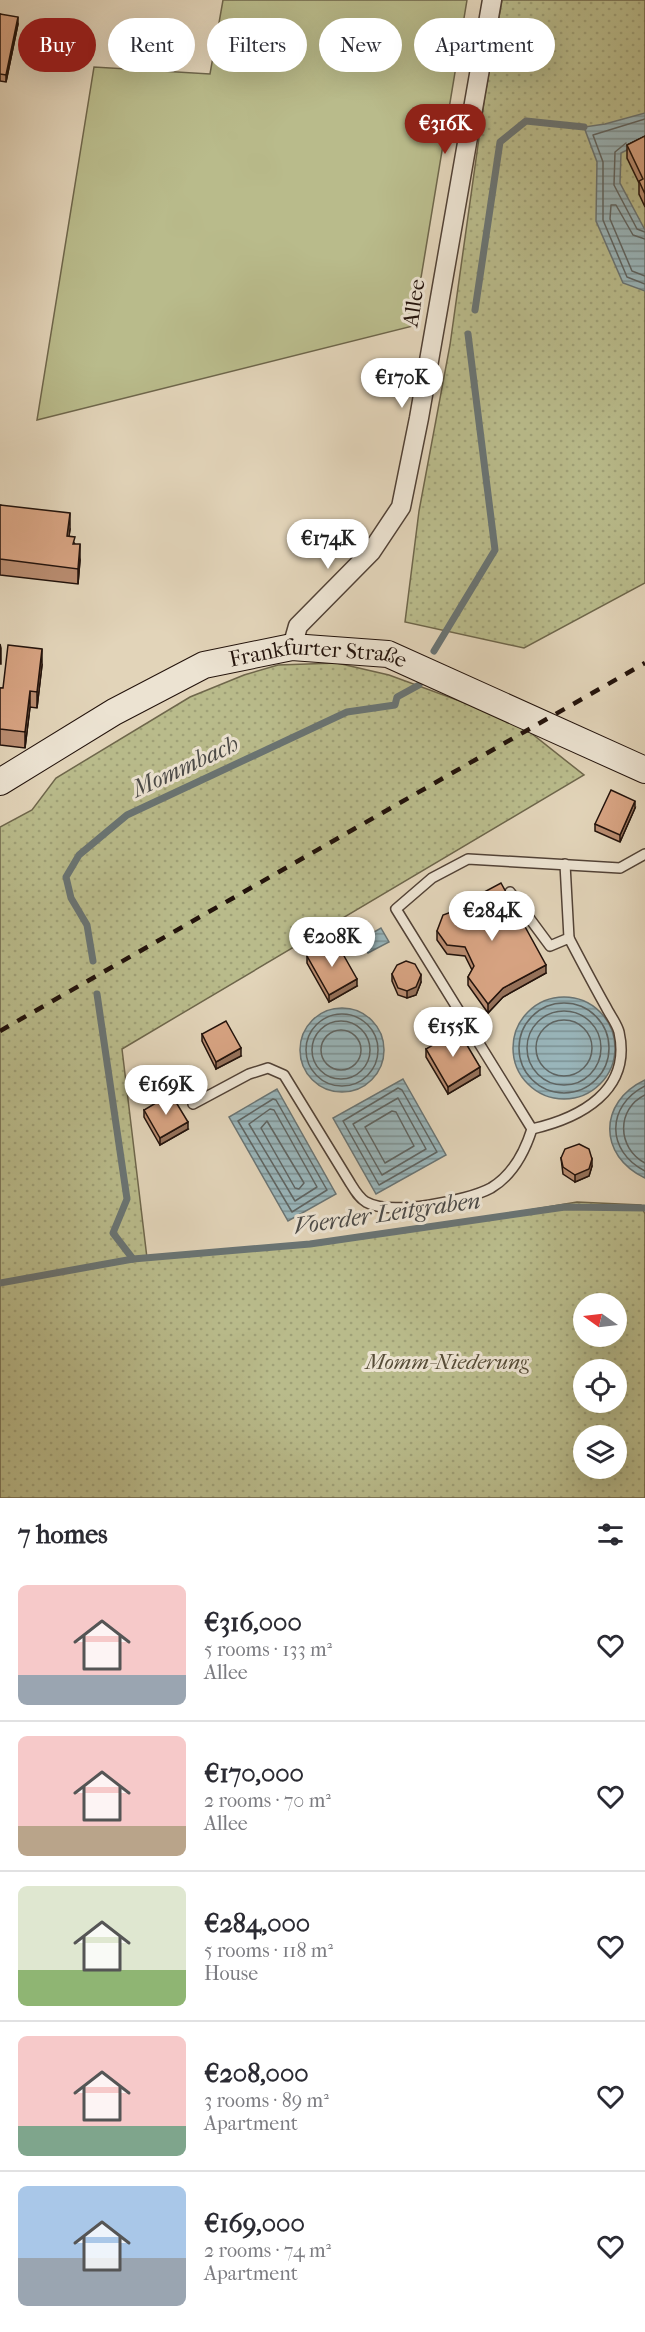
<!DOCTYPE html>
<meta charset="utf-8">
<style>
body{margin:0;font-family:"IM FELL French Canon",serif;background:#f2f2f3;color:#2b2b33;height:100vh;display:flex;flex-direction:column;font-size:22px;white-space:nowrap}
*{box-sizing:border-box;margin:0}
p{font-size:20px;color:#7c7c81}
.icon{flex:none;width:33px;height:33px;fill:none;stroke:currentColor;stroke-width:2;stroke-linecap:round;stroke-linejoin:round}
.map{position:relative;height:1498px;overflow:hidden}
.side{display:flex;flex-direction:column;background:#fff;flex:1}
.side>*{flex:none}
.banner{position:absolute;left:18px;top:18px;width:609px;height:54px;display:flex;gap:12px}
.needle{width:39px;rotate:284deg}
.buttons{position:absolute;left:573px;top:1293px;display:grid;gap:12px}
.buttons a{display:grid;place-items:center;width:54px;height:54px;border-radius:50%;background:#fff;box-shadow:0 6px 24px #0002;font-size:30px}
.price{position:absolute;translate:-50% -51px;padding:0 14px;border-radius:21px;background:#fff;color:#222;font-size:20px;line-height:39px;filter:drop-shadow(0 2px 3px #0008)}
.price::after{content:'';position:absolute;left:50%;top:36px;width:18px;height:14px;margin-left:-9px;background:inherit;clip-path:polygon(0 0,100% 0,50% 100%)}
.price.current{background:#8f2418;color:#fff}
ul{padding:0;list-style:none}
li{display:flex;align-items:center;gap:18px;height:150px;padding:0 18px}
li+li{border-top:2px solid #e1e1e2}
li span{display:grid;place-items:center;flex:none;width:168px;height:120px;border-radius:9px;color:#555}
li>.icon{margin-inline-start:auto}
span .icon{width:72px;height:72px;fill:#fffc;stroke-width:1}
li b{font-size:26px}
h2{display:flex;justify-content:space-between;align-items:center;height:72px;padding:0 18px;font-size:26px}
.pill{padding:0 21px;border-radius:27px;background:#fff;box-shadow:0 6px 24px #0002;font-size:21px;line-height:54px}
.pill.current{background:#8f2418;color:#fff}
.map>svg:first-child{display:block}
.grass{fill:#b9bb8b;stroke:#6e664b;stroke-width:1.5}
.park{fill:url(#park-dots);stroke:#6e664b;stroke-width:1.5;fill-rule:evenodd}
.water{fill:url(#water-rules);stroke:#697474;stroke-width:1.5}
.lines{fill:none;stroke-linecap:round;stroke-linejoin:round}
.shore{stroke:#5e6462;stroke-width:1.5}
.stream{stroke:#697474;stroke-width:7}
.service-casing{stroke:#524236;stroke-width:12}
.minor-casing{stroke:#524236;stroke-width:21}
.secondary-casing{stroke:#22120b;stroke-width:28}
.service{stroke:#ece3d2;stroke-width:9}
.minor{stroke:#ece3d2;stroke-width:18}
.secondary{stroke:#ece3d2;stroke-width:26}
.rail{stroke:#22120b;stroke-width:4.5;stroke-dasharray:10 10;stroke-linecap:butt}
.wall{fill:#b98c70;stroke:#22120b;stroke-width:1.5}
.shaded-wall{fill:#96725b;stroke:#22120b;stroke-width:1.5}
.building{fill:#d7a382;stroke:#22120b;stroke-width:1.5}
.labels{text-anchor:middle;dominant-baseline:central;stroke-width:6;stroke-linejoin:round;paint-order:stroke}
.street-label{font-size:22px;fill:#22120b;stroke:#ece3d2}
.park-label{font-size:22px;font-style:italic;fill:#574d38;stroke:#ece3d2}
.water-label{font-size:24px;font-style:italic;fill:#4c4b48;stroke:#ece3d2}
</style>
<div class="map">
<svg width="645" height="1498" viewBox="0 0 645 1498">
<defs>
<pattern id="park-dots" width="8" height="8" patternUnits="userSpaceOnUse" patternTransform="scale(1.5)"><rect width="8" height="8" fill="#b9bb8b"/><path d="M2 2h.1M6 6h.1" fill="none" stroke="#9fa077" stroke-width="1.8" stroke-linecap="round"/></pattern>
<pattern id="water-rules" width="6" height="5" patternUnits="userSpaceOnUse" patternTransform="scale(1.5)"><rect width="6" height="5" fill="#99b5ba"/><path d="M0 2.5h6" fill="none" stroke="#7c9295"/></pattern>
</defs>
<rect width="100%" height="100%" fill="#e2d4b9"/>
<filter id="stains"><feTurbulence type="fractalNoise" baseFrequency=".00333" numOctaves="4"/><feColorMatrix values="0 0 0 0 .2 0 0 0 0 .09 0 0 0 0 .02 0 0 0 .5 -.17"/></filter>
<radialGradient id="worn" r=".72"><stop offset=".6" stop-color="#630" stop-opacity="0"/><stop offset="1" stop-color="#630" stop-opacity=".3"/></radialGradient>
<path class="grass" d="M223,0H467L413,326L37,420L94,67L210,74Z"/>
<g class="park">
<path d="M502,0H645V583L524,648L405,622L419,511L450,345L485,95Z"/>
<path d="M337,663L389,675L517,722L584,775L122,1049L147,1258L326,1244L577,1202L641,1205L645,1214V1498H0V827L32,810L56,778L190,697L244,675L278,665ZM584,1304H616V1336H584ZM584,1370H616V1402H584ZM584,1436H616V1468H584Z"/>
</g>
<g class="water">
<path d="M645,113V141L621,153L620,183L645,230V291L623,283L596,221L597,162L584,127L605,124Z"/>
<path d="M381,928L389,942L368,953L360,940Z"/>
<circle cx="564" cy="1048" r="51"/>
<circle cx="342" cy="1050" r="42"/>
<path d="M403,1079L446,1155L376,1194L333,1118Z"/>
<path d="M645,1080V1178C598,1156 598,1102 645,1080Z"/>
<path d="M277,1089L336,1194L288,1221L229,1117Z"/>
</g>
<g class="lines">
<g class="shore">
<path d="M645,119L593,135L603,162V220L627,277L645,284"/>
<path d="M626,143L615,152L614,185L637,229L645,232"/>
<path d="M645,239L633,235L616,205H611L610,219L632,271L645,276"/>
<circle cx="564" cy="1048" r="45"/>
<circle cx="564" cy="1048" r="37"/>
<circle cx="342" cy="1050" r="36"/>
<circle cx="564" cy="1048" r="28"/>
<circle cx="341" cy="1050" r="29"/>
<circle cx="341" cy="1050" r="20"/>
<path d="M645,1086C606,1106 606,1151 645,1171"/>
<path d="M398,1088L402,1090L437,1152L379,1185L343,1121Z"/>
<path d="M645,1095C616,1109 617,1148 645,1163"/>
<path d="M398,1098L426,1149L382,1175L353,1124Z"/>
<path d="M273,1099L276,1100L327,1190L292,1212L238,1121Z"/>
<path d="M270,1109L274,1110L317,1187L295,1201L249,1124Z"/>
<path d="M392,1111L396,1112L414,1146L385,1163L365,1127Z"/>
<path d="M267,1121L304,1183L299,1189L295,1188L261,1128Z"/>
</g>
<g class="stream">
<path d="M475,310L500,142L526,121L584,127"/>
<path d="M434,651L495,550L468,334"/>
<path d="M93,961L87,925L71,898L66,877L79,855L127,815L347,712L395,705L397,697L419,685"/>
<path d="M97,994L127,1199L113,1233L133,1259"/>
<path d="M0,1283L133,1259L310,1244L565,1207L645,1208"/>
</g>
<g class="service-casing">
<g id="service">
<path d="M510,892L550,946L569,938L565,864"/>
<path d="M193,1104L249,1074L268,1068L284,1075L349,1181C354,1189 358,1197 366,1202C390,1216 467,1201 491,1188C513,1175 525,1151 532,1129L396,909L432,878L468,859L620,868L645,854"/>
<path d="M532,1129C580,1118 632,1091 619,1032C617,1024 610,1015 606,1007C593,984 581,961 569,938"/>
</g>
</g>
<g class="minor-casing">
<path id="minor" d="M292,647L298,626L371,552L401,507L419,418L492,0"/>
</g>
<g class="secondary-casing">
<g id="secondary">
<path id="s1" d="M0,782L114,712L204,665L292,647L388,654L645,770"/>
</g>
</g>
<use href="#service" class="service"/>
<use href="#minor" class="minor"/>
<use href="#secondary" class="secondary"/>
<path class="rail" d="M0,1031L645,663"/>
</g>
<g class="wall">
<path d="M0,14L18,24L6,82L0,81Z"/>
<path d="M645,136V207L639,194V183L627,158V145Z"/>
<path d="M0,505L70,529L69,536L75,544L80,560L78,584L0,575Z"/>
<path d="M0,644L1,648V664H0Z"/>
<path d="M42,665L37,708L30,707L25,748L0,745V688H3Z"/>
<path d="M635,808L620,842L595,831V824Z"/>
<path d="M471,899L546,973L503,997L488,1013L468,985V977L472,970L465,956L447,954L437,940V931L471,905Z"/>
<path d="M307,956L357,986L329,1002L307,963Z"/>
<path d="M392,974L421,982L416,995L407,998L398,995L392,981Z"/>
<path d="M202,1034L241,1056L216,1069L202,1041Z"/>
<path d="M426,1049L480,1075L448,1094L426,1057Z"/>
<path d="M144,1110L188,1129L160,1145L144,1117Z"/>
<path d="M561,1158L592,1166L589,1176L575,1182L563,1174Z"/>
</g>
<g class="shaded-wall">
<path d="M18,17V24L6,82V75Z"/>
<path d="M70,513V529L67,551V536Z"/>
<path d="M80,544V560L78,584V569Z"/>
<path d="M42,649V665L37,708V692Z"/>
<path d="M30,691V707L25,748V732Z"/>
<path d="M635,801V808L620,842V835Z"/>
<path d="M546,965V973L503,997L488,1013V1004L503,988Z"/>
<path d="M421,975V982L416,995L407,998V991Z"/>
<path d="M357,979V986L329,1002V995Z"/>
<path d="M241,1048V1056L216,1069V1062Z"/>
<path d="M480,1067V1075L448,1094V1087Z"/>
<path d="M188,1122V1129L160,1145V1138Z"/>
<path d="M592,1159V1166L589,1176L575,1182V1175Z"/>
</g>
<g class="building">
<path d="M0,14L18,17L6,75L0,74Z"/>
<path d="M645,136V194L639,181L643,179L627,145Z"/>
<path d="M0,505L70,513L67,536L75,537L73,544H80L78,569L0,559Z"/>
<path d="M8,645L42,649L37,692L30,691L25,732L0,729V688H3Z"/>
<path d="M611,790L635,801L620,835L595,824Z"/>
<path d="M501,883L546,965L503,988L488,1004L468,977L474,966L465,947L447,945L437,931L443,915L473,904L471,899Z"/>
<path d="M335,940L357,979L329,995L307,956Z"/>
<path d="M406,961L415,964L421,975L416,987L407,991L398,988L392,974L397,965Z"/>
<path d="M226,1021L241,1048L216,1062L202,1034Z"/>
<path d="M458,1030L480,1067L448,1087L426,1049Z"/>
<path d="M171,1094L188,1122L160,1138L144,1110Z"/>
<path d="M579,1144L589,1149L592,1159L589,1169L575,1175L563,1167L561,1158L565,1149Z"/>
</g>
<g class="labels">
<g class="street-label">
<text transform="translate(414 303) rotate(-81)">Allee</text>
<text stroke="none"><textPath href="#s1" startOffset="351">Frankfurter Straße</textPath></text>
</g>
<g class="park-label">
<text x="447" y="1362">Momm-Niederung</text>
</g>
<g class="water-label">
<text transform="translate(185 766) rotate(-25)">Mommbach</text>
<text transform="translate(387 1213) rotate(-8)">Voerder Leitgraben</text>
</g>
</g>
<rect width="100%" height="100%" filter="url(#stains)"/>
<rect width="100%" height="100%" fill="url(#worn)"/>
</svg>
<div class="buttons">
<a><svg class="needle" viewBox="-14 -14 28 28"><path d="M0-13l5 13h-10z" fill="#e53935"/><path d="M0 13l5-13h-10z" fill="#7c7c81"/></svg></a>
<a><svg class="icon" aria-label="locate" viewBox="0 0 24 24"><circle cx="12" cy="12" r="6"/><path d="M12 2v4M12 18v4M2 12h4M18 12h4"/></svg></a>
<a><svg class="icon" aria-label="layers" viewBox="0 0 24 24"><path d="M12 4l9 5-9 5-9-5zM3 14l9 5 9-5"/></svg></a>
</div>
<b class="price current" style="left:445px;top:155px">€316K</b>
<b class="price" style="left:402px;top:409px">€170K</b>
<b class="price" style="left:328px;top:570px">€174K</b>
<b class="price" style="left:492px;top:942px">€284K</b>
<b class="price" style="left:332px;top:968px">€208K</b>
<b class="price" style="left:453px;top:1058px">€155K</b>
<b class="price" style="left:166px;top:1116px">€169K</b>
<div class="banner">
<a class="pill current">Buy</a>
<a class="pill">Rent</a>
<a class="pill">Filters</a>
<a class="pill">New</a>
<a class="pill">Apartment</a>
</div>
</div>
<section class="side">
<h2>7 homes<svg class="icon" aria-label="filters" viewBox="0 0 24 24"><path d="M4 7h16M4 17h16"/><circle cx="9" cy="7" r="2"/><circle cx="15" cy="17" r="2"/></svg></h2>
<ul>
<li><span style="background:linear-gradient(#f6c9c9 75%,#9aa5b1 0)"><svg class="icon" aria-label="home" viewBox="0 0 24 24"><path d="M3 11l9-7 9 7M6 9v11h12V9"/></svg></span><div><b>€316,000</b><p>5 rooms · 133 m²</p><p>Allee</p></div><svg class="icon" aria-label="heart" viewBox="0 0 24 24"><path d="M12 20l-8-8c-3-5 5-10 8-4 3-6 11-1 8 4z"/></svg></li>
<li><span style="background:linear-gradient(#f6c9c9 75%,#b9a48a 0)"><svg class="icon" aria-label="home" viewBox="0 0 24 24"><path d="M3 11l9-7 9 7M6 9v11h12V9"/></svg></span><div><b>€170,000</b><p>2 rooms · 70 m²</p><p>Allee</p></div><svg class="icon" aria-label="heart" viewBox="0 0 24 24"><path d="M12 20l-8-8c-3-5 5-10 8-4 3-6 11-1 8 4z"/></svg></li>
<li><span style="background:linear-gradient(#dfe7d0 70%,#8fb573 0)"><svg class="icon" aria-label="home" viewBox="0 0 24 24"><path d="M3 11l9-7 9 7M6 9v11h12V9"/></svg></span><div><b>€284,000</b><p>5 rooms · 118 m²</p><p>House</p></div><svg class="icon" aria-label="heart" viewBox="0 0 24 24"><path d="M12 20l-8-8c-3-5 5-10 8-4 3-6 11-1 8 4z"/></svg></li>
<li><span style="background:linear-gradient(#f6c9c9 75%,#7fa58c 0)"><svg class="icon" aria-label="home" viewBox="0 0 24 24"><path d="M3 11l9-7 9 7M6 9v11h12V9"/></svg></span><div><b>€208,000</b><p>3 rooms · 89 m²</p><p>Apartment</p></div><svg class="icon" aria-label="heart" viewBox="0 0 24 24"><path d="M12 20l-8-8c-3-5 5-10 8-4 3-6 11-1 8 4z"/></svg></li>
<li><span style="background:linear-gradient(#a9c7e8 60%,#9aa5b1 0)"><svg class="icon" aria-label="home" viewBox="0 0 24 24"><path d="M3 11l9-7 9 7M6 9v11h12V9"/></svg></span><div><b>€169,000</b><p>2 rooms · 74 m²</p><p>Apartment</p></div><svg class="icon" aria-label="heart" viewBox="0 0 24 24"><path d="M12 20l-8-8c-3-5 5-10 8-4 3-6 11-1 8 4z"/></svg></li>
</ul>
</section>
